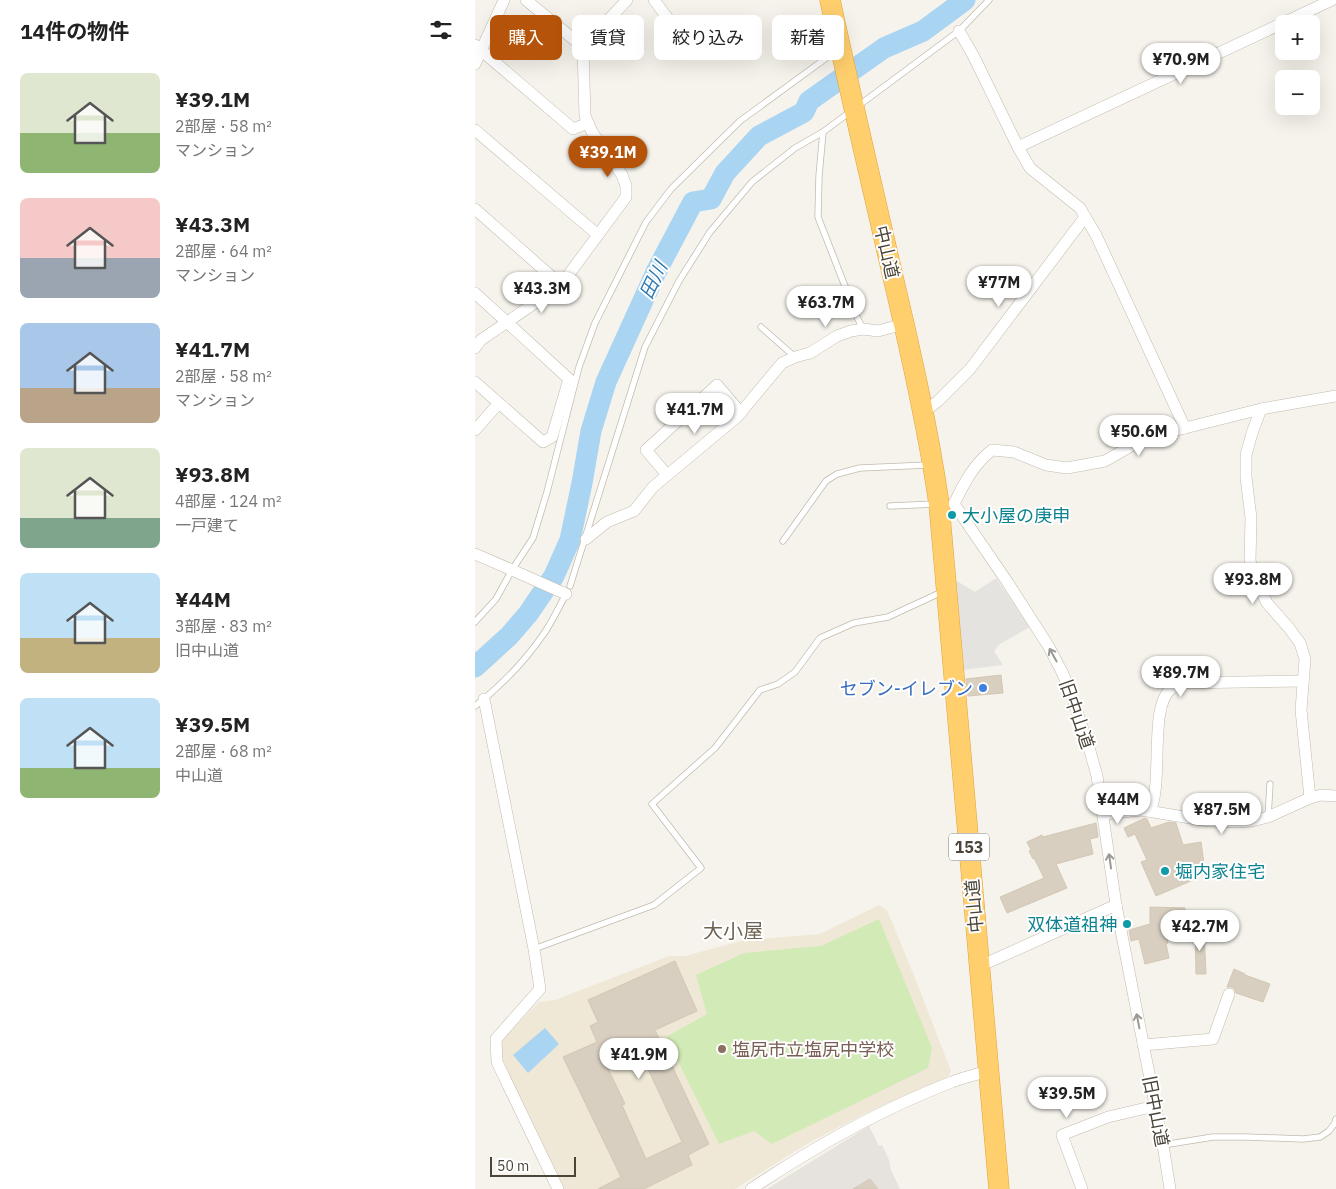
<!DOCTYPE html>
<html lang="ja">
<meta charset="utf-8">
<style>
body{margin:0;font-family:"IBM Plex Sans","Noto Sans JP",sans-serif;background:#f6f6f6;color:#222;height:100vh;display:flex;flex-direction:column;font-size:19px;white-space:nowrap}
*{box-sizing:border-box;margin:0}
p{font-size:16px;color:#767676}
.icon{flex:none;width:28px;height:28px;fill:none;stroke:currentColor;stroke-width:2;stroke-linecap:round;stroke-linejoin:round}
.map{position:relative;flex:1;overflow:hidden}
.side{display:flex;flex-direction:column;background:#fff;width:475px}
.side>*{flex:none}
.top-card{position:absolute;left:15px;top:15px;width:475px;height:45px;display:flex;gap:10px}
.fabs{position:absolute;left:800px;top:15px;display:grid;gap:10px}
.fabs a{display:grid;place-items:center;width:45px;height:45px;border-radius:8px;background:#fff;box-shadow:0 5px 20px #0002;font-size:25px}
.scale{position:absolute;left:15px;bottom:12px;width:86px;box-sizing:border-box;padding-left:5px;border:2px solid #4b4439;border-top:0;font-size:14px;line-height:18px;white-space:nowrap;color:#4b4439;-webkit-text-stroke:4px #fff;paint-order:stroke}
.price{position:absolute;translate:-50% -42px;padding:0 11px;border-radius:18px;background:#fff;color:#222;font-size:16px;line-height:32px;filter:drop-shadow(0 1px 2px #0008)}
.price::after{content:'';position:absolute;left:50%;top:30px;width:15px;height:11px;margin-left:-8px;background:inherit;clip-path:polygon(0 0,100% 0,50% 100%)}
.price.active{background:#b45309;color:#fff}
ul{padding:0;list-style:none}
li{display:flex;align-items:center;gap:15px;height:125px;padding:0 20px}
li span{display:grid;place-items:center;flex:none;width:140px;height:100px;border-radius:8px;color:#555}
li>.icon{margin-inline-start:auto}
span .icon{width:60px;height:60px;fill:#fffc;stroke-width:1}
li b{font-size:21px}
h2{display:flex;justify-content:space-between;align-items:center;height:60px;padding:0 20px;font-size:21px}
.chip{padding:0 18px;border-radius:8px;background:#fff;box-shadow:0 5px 20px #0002;font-size:18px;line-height:45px}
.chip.active{background:#b45309;color:#fff}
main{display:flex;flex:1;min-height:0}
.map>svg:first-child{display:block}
.industrial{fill:#e6e2dd}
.education{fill:#efe8d6}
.green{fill:#d2eab5}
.parking{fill:#e5e3e0}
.water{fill:#a9d4f2}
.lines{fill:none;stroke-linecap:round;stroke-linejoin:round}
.river{stroke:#a9d4f2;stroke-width:21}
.building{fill:#d8cfc1;stroke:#d3c7b4;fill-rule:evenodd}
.lane-casing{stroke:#c2bbae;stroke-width:7}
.street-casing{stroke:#c2bbae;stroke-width:12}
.highway-casing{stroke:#e0a43c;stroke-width:21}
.lane{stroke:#fff;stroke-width:5.5}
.street{stroke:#fff;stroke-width:11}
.highway{stroke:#ffcf6e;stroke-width:20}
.oneway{stroke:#9c9892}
.culture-dot{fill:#0f9aa8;stroke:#fff;stroke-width:2}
.shop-dot{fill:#3f7fe0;stroke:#fff;stroke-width:2}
.education-dot{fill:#8d6e63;stroke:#fff;stroke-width:2}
.labels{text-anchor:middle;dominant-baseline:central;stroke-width:4;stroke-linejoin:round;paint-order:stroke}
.shield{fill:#fff;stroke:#817c74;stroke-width:1}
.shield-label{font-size:16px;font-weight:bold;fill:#4b4439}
.street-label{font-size:18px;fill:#4b4439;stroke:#fff}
.culture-label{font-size:18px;fill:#0d838f;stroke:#fff;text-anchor:start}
.shop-label{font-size:18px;fill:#366cbe;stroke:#fff;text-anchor:end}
.education-label{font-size:18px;fill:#785e54;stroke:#fff;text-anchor:start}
.water-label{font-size:19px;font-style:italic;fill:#2e7ab2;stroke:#fff}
.quarter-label{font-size:20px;fill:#6e6250;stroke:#fff}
</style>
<main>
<section class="side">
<h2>14件の物件<svg class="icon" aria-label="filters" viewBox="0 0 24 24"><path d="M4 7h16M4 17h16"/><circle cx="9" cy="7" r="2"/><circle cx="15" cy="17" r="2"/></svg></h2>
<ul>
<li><span style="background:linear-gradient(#dfe7d0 60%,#8fb573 0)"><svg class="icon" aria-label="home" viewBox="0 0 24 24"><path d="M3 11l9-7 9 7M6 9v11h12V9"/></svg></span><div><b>¥39.1M</b><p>2部屋 · 58 m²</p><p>マンション</p></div></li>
<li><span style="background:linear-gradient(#f6c9c9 60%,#9aa5b1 0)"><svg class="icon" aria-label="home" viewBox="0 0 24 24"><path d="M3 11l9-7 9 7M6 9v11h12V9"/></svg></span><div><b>¥43.3M</b><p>2部屋 · 64 m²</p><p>マンション</p></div></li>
<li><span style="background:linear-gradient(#a9c7e8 65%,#b9a48a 0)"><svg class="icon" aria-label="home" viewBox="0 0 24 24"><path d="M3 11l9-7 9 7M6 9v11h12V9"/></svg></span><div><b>¥41.7M</b><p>2部屋 · 58 m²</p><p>マンション</p></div></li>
<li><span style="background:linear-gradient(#dfe7d0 70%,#7fa58c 0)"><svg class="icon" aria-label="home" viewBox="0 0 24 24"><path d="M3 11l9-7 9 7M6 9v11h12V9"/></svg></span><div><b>¥93.8M</b><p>4部屋 · 124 m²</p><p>一戸建て</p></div></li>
<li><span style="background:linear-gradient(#bfe0f5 65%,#c2b280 0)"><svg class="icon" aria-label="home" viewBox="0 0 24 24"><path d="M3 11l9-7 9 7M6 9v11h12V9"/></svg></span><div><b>¥44M</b><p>3部屋 · 83 m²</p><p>旧中山道</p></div></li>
<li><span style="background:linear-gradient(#bfe0f5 70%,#8fb573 0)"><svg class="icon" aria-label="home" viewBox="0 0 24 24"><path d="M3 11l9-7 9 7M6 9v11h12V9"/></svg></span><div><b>¥39.5M</b><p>2部屋 · 68 m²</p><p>中山道</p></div></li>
</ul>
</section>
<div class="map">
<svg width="861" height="1189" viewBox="0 0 861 1189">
<rect width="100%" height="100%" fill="#f6f3ec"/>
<path class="industrial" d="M394,1126L404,1146L407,1145L414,1160L416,1170L425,1189H292Z"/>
<path class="education" d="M404,905L412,910L444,988L476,1071L473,1077L395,1111L335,1142L260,1189H89L34,1078L27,1057L26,1041L64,1002L80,1000L194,956H210L270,940L345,934Z"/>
<path class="green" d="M404,919L457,1048L453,1068L297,1144L279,1131L244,1144L191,1037L232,1014L221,975L269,953L346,946Z"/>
<path class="parking" d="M477,578L500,592L521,578L555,627L525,644L519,651L528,665L487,670Z"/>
<path class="water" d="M70,1028L84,1044L53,1073L38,1055Z"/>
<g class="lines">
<path class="river" d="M0,667L34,636L53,614L79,576L95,540L107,483L116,431L131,382L181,272L218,202L236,199L250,173L284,136L329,112L334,101L409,48L448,31L490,0"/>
</g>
<g class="building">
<path d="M649,424L651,439L646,443L633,445L630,427Z"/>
<path d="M526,675L528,693L493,696L491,679Z"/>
<path d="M670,818L672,819L676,828L694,822L701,823L708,845L726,842L730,871L715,873L718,880L681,896L666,862L672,860L660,834L653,837L649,828Z"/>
<path d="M621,823L623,837L615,839L618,854L581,864L592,888L532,913L525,897L569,878L559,858L558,859L554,851L556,850L552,842L567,835L568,837Z"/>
<path d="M675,907L710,908V921H691L696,938L692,939L693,943L691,944L694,958L670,964L664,939L656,941L654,930L675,924Z"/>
<path d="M720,930H729L731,974H721Z"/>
<path d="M200,961L222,1011L180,1030L234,1144L213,1155L217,1165L169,1189H123L146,1177L88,1057L122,1042L115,1026L123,1022L113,1000ZM159,1039L207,1142L171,1159L147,1105L150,1104L126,1054Z"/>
<path d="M759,969L770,974V975L795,984L788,1002L761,993L760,990L757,987H752Z"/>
<path d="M395,1179L403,1189H378Z"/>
</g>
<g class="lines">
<g class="lane-casing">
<g id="lane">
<path d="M354,17C345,23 340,28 341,40C341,43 342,45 344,47C349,50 356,48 361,48"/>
<path d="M348,132L344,176L343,217L382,317L388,329"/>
<path d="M286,327L320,357"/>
<path d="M415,506L461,504"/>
<path d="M308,541L351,481L362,474L385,468L453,465"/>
<path d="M95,586L170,347L204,281L235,232L277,182L320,148L348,132L379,109L484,31L514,0"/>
<path d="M0,622L21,599L37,570L58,538L72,492L104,367L120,323L171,222L196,189L265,121L354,56L363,51"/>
<path d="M0,706C27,685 51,660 70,632C78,620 84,607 91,594"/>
<path d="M793,817L795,784"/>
<path d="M59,949L179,905L226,868L177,804L240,748L285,690L303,684L320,672L345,638L379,623L413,617L469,591"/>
<path d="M688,1145L738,1137H771L828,1139L845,1137L854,1131L860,1123L861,1119"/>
</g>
</g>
<g class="street-casing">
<g id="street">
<path d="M51,0L108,47"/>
<path d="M179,0L212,44"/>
<path d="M484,31L498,55L543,147L555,168L605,208L621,235L710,428"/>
<path d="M0,45L98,129L113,123"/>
<path d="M0,64L29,0"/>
<path d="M0,130L123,235"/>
<path d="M543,147L857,0"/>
<path d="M0,209L86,285"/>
<path d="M0,293L94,379L77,437L68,442L0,382"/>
<path d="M0,348L6,340L86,285L151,197V186L147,175L117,132L110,116L108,47L152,0"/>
<path d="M786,409L777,433L771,455V477L776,518L775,561L782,583L792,603L814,628L825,643L830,659L826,710L835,798"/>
<path d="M449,412L463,401L495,369L610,217"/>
<path d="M0,430L24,403"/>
<path d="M192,475L171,450L242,385L266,413"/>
<path d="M479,504L533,583L574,647L587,672L595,690L615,751L622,776L641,905L688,1145L695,1189"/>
<path d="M479,504C489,483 499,464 517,450L539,452L571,465L592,468L630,461L670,438L786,409L861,396"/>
<path d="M111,539L132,522L159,511L178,487L262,417L307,363L320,357L335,353L362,336L376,331L388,329L403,331L429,324"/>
<path d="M0,554L37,570L91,594"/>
<path d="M9,699L59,949L65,989L21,1039L22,1062L83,1189"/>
<path d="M675,811C689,782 673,705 697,688C700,686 705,685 708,683L828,681"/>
<path d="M629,814L666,810L734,821L760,822L777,821L793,817L835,798L846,795L861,796"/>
<path d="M505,966L641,905"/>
<path d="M668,1045L738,1039L754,994"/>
<path d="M276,1189C339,1147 406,1109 477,1082C489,1077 501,1075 513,1071"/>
<path d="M607,1189L587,1135L633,1117L680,1106"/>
</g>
</g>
<g class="highway-casing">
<path id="highway" d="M355,0C375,93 397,185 418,277C436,353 453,428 464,504L524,1189"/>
</g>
<use href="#lane" class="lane"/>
<use href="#street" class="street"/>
<use href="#highway" class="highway"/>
</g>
<defs><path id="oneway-shaft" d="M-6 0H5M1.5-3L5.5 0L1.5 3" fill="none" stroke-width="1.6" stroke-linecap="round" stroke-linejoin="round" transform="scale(1.25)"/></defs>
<g class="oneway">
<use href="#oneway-shaft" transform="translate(578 655) rotate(-119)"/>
<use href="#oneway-shaft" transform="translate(635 861) rotate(-98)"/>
<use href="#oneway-shaft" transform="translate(663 1021) rotate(-101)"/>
</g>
<g class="culture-dot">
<circle cx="477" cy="515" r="5"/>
<circle cx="690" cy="871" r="5"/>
<circle cx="652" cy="924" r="5"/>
</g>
<circle class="shop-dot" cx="508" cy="688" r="5"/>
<circle class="education-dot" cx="247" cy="1049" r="5"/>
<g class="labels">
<rect class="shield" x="474" y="833.5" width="40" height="27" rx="4"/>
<g class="shield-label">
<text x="494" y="847">153</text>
</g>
<g class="street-label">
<text transform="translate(412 252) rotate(77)">中山道</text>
<text transform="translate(602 714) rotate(71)">旧中山道</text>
<text transform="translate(499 906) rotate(-95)">中山道</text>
<text transform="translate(681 1111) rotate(79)">旧中山道</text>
</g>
<g class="culture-label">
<text x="487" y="515">大小屋の庚申</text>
<text x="700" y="871">堀内家住宅</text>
<text x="642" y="924" text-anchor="end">双体道祖神</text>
</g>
<g class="shop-label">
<text x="498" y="688">セブン-イレブン</text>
</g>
<g class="education-label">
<text x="257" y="1049">塩尻市立塩尻中学校</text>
</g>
<g class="water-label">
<text transform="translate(178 280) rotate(-64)">田川</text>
</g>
<g class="quarter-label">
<text x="258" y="930">大小屋</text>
</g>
</g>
</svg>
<div class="fabs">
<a>+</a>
<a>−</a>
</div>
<div class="scale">50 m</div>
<b class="price" style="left:706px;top:85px">¥70.9M</b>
<b class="price active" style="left:133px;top:178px">¥39.1M</b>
<b class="price" style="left:524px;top:308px">¥77M</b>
<b class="price" style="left:67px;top:314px">¥43.3M</b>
<b class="price" style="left:351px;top:328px">¥63.7M</b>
<b class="price" style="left:220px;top:435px">¥41.7M</b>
<b class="price" style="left:664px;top:457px">¥50.6M</b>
<b class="price" style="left:778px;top:605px">¥93.8M</b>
<b class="price" style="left:706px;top:698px">¥89.7M</b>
<b class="price" style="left:643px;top:825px">¥44M</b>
<b class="price" style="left:747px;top:835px">¥87.5M</b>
<b class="price" style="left:725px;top:952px">¥42.7M</b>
<b class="price" style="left:164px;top:1080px">¥41.9M</b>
<b class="price" style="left:592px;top:1119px">¥39.5M</b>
<div class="top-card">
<a class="chip active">購入</a>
<a class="chip">賃貸</a>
<a class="chip">絞り込み</a>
<a class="chip">新着</a>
</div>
</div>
</main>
